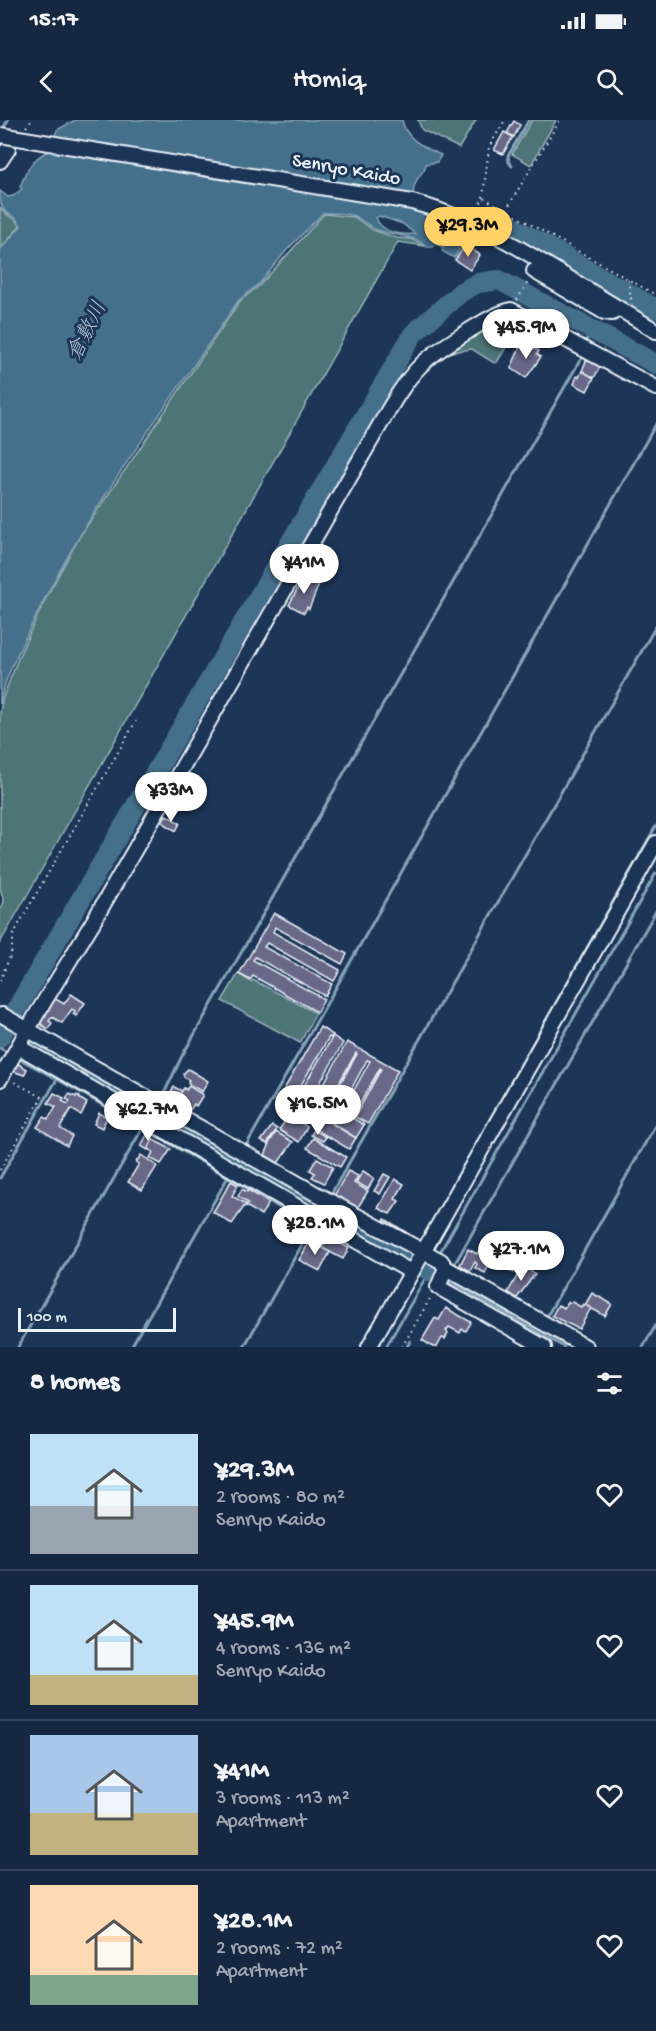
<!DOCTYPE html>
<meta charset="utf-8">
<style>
body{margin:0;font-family:"Gochi Hand","Klee One",sans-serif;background:#1f3048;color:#f1f3f6;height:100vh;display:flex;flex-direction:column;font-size:22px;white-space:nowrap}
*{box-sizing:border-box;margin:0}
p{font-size:20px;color:#9ea6b1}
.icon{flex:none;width:33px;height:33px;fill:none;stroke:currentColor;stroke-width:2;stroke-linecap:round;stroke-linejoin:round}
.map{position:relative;height:1227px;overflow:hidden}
.drawer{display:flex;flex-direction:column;background:#162841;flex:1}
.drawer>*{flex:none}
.scale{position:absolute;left:18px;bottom:15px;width:158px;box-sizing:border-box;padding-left:6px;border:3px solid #e8f1f8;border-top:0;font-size:16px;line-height:21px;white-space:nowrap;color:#e8f1f8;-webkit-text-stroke:4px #1d3557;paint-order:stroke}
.price{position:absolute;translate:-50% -51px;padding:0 14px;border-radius:21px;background:#fff;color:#222;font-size:20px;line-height:39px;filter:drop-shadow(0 2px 3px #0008)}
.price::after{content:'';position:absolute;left:50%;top:36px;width:18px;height:14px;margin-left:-9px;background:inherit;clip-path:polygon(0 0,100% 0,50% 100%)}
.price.on{background:#ffd166;color:#111}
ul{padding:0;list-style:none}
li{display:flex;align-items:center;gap:18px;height:150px;padding:0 30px}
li+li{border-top:2px solid #35445a}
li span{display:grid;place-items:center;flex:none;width:168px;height:120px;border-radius:0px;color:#555}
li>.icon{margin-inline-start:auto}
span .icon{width:72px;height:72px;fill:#fffc;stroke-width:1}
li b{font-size:26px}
h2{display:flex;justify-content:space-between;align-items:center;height:72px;padding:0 30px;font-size:26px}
.status{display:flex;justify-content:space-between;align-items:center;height:42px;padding:0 30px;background:#162841;direction:ltr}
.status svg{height:16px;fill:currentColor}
header{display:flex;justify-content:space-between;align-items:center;height:78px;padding:0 30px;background:#162841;font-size:27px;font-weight:600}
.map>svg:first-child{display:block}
.green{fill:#4d7477;stroke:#9ab2b8;stroke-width:1.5}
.water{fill:#45708b;stroke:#86a4b7;stroke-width:1.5;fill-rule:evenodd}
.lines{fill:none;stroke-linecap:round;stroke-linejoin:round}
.stream{stroke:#86a4b7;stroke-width:3}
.river{stroke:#45708b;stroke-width:20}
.building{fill:#696788;stroke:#e8f1f8;stroke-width:1.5}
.minor-casing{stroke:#e8f1f8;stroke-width:18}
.path{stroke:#e8f1f8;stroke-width:2;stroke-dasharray:1.5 4.5;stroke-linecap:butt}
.minor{stroke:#1d3557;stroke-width:14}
.minor-bridge-casing{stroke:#e8f1f8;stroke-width:18;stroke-linecap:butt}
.minor-bridge{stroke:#1d3557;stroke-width:14}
.labels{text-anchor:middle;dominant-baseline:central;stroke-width:6;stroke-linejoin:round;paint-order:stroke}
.street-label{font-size:20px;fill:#e8f1f8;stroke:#1d3557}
.water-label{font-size:21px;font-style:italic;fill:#afc4d2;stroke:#1d3557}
</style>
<div class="status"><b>15:17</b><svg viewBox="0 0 49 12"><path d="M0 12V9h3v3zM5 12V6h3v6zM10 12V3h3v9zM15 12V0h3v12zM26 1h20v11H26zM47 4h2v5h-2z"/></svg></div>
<header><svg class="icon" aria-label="back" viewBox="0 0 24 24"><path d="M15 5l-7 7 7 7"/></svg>Homiq<svg class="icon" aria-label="search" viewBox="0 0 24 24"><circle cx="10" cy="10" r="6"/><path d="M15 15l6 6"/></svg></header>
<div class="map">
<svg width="656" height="1227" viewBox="0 0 656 1227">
<rect width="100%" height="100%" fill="#1d3557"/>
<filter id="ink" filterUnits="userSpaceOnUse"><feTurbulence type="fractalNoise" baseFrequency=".0167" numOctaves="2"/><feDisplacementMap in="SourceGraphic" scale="12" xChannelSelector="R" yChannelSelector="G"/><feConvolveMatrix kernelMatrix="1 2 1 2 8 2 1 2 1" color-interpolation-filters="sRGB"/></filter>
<g filter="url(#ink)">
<g class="green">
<path d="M418,0H476L459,28L422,10Z"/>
<path d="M532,0H556L531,45L512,34Z"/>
<path d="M0,87C4,97 17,96 20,106L0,129Z"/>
<path d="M324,94L354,97L373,110L397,118L411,119L425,126L398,122L0,823V791L4,782L0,768V593L2,580L19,536L47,476L80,416L240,181L261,164Z"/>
<path d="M515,199L520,200L518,208L497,242L494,243L472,229L444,233L496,200L511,204Z"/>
<path d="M238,854L251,862L253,860L316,893L300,923L222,881Z"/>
</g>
<path class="water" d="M75,0H402C406,20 424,27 441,35L437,42L426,44C425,52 420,53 417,60C404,83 428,98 444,110L443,115L449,118L454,111L466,119L454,138L442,131L444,128L436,124L433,127H427C418,116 394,115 380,111C369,108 362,98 351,95C342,93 333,93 323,93L286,131L260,163L239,180C168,285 90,385 34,500C22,526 5,555 0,584V130L21,106C12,87 0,102 0,71L8,77L13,76L22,69L20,67C26,51 33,37 49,31L57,10ZM379,96L403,104L415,114C401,115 382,113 376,98Z"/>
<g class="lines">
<g class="stream">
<path d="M1,12L8,0"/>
<path d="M512,46L509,42L508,36L529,0"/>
<path d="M586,220L596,211"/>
<path d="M0,928L10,934"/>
<path d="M57,959L228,1057L131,1227"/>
<path d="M161,980L182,936L579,242L585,235"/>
<path d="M247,1024L656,304"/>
<path d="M228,1057L312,1107L244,1227"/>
<path d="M0,1058L57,959L16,937"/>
<path d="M330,1076L656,506"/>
<path d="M430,1105L656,706"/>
<path d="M439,1134L656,753"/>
<path d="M408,1138L411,1135"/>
<path d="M454,1145L656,791"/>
<path d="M446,1160L564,1227"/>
<path d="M546,1198L656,1004"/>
<path d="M18,1227L142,1009"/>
<path d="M386,1227L434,1143"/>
<path d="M407,1227L410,1221"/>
<path d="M526,1227H529"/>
<path d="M643,1227L656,1205"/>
</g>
<g class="river">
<path d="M490,94L656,189"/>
<path d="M0,917L413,214L461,172L478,163L499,160L656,244"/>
<path d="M28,923L412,1140"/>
<path d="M425,1148L429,1151"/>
</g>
</g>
<g class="building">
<path d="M514,1L520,5L514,17L507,13Z"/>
<path d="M504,12L513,17L503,34L494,30Z"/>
<path d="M470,128L480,135L470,150L455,140L462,130L466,133Z"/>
<path d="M524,205L528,207L529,205L547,215L542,225L523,215L527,210L523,207Z"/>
<path d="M527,224L539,231L537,234L541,237L526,258L511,248L521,225L525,228Z"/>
<path d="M588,236L602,243L594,258L582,251Z"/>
<path d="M582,251L594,258L587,271L574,264L577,256L579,257Z"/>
<path d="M304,457L319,464L309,489L307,487L304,493L289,485Z"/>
<path d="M166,695L180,703L176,711L162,702Z"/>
<path d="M274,793L347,834L342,844L275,807L273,812L340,850L334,861L267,823L264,827L332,864L325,876L255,837L253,840L324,879L317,892L253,856L250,860L239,854Z"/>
<path d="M71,874L85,883L76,896L73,894L75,891L72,889L62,903L52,897L49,901L52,903L48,909L37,902L54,878L64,884Z"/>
<path d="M320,907L333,915L331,918L329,917L287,989L276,983Z"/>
<path d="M333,916L343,923L301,996L290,990Z"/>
<path d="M347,922L398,950L368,1004L355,997L381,949L380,948L353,996L343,990L370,941L367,940L341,988L330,982L357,934L356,933L328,982L317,976Z"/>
<path d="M15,942L27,949L24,955L10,950Z"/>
<path d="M188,949L208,961L202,972L188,963L189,960L184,957L183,954Z"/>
<path d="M189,966L203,975L196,986L194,984L188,993L173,984L184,968L186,970Z"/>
<path d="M174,967L182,971L173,984L166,980Z"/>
<path d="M54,973L64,978L62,981L68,984L70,981L66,979L69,974L76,977L77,975L80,977L79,978L87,983L81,995L71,989L60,1008L72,1016L67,1026L37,1007L44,997L48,999L56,987L48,983Z"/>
<path d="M329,984L364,1005L356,1018L321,996Z"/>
<path d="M99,993L107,997L102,1008L94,1004Z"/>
<path d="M289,995L307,1007L299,1022L279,1010Z"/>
<path d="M322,998L356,1018L349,1029L315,1009Z"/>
<path d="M272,1006L277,1009L267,1024L261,1021Z"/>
<path d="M314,1010L326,1017L323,1021L311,1015Z"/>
<path d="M276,1012L293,1022L278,1043L265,1035L269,1026L268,1025Z"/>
<path d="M147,1015L154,1019L148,1030L141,1026Z"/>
<path d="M313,1018L346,1037L340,1047L307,1028Z"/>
<path d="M153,1020L171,1029L161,1044L150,1038L153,1032L148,1029Z"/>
<path d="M141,1035L157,1046L142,1070L128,1062L139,1044L136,1042Z"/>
<path d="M317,1038L333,1047L324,1063L312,1057L315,1053L310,1050Z"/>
<path d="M348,1051L358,1056L354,1063L368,1071L358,1087L334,1076Z"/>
<path d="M363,1051L374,1058L368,1069L356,1062Z"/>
<path d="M384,1054L390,1057L380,1074L374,1071Z"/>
<path d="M395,1059L404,1064L395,1079L399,1081L390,1094L378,1088Z"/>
<path d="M231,1061L238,1065L232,1076L246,1084L232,1104L213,1092Z"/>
<path d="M242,1069L247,1072L248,1070L269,1083L261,1095L246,1086L248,1083L238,1076Z"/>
<path d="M385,1099L412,1116L410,1119L382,1103Z"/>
<path d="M324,1115L349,1128L343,1139L322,1128L325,1123L321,1121Z"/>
<path d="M310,1121L330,1132L320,1151L299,1140Z"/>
<path d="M497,1124L522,1138L514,1153L506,1148L507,1145L493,1138L485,1153L475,1148L477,1144L475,1142L470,1151L460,1145L468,1129L477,1134L482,1125L493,1131Z"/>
<path d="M523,1146L535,1154L517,1178L508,1172Z"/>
<path d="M592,1173L612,1184L605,1196L585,1185Z"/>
<path d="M568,1182L571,1183L572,1182L581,1187L583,1184L591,1188L579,1209L552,1196L558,1185L564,1188Z"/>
<path d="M446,1188L471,1202L466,1211L462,1209L460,1213L449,1207L446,1211L448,1213L445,1219L442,1218L437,1227H433L422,1220L435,1198L439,1200Z"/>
</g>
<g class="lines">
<g class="minor-casing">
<g id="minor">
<path d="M0,41L8,29"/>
<path d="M534,137L656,211"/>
<path d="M534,151L604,192L612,193L615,188"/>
<path d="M2,895L318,1075L441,1141L446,1148L586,1227"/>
<path d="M19,927L411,1152"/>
<path d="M0,959L36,895L93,802L370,322C385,297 400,266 421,245C435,231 453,221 470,210C483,202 496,194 511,190L656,268"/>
<path d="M446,1148L438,1167L544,1227"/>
<path d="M369,1227L656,723"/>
</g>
</g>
<g class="path">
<path d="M26,7L32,0"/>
<path d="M484,78L656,175"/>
<path d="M506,90L560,0"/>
<path d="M476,94L483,77L489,27L505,0"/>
<path d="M628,160L632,184"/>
<path d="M517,180L528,162"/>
<path d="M0,861L11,834L14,814L20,802L136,601"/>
<path d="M0,1050L42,977L12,961"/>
<path d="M402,1227L431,1177"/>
</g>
<use href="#minor" class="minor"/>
<g class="minor-bridge-casing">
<path id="minor-bridge" d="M0,15L412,82C456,94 495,113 534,137"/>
</g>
<use href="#minor-bridge" class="minor-bridge"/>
</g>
</g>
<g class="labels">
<g class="street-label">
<text transform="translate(346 51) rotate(10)">Senryo Kaido</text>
</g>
<g class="water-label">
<text transform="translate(89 212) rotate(-64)">倉敷川</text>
</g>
</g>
</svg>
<div class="scale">100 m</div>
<b class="price on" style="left:468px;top:138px">¥29.3M</b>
<b class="price" style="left:526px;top:240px">¥45.9M</b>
<b class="price" style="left:304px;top:475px">¥41M</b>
<b class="price" style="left:171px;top:703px">¥33M</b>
<b class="price" style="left:318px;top:1016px">¥16.5M</b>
<b class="price" style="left:148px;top:1022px">¥62.7M</b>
<b class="price" style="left:315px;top:1136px">¥28.1M</b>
<b class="price" style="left:521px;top:1162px">¥27.1M</b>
</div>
<section class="drawer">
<h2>8 homes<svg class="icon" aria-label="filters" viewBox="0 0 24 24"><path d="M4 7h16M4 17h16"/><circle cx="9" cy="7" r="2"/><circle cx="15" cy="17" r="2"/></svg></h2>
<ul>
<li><span style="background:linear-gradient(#bfe0f5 60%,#9aa5b1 0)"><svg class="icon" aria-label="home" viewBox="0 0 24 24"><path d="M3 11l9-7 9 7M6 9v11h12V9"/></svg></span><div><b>¥29.3M</b><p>2 rooms · 80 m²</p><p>Senryo Kaido</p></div><svg class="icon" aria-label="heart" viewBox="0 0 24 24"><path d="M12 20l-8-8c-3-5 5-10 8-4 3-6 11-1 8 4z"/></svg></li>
<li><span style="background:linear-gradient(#bfe0f5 75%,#c2b280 0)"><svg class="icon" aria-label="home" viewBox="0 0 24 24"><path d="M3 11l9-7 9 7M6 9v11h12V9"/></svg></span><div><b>¥45.9M</b><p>4 rooms · 136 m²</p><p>Senryo Kaido</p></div><svg class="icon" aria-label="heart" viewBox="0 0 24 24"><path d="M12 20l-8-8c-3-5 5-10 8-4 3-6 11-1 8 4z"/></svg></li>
<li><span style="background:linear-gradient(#a9c7e8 65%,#c2b280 0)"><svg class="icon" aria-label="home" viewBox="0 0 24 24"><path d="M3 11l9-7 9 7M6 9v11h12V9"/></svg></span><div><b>¥41M</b><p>3 rooms · 113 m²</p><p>Apartment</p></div><svg class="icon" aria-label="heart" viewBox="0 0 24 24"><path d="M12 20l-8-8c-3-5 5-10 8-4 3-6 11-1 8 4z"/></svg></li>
<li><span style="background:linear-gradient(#ffd9b3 75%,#7fa58c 0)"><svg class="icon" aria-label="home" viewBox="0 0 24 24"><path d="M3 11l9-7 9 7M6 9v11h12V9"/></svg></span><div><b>¥28.1M</b><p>2 rooms · 72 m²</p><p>Apartment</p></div><svg class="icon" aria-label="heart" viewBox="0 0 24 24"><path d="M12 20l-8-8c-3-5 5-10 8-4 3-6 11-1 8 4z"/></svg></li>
</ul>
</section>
